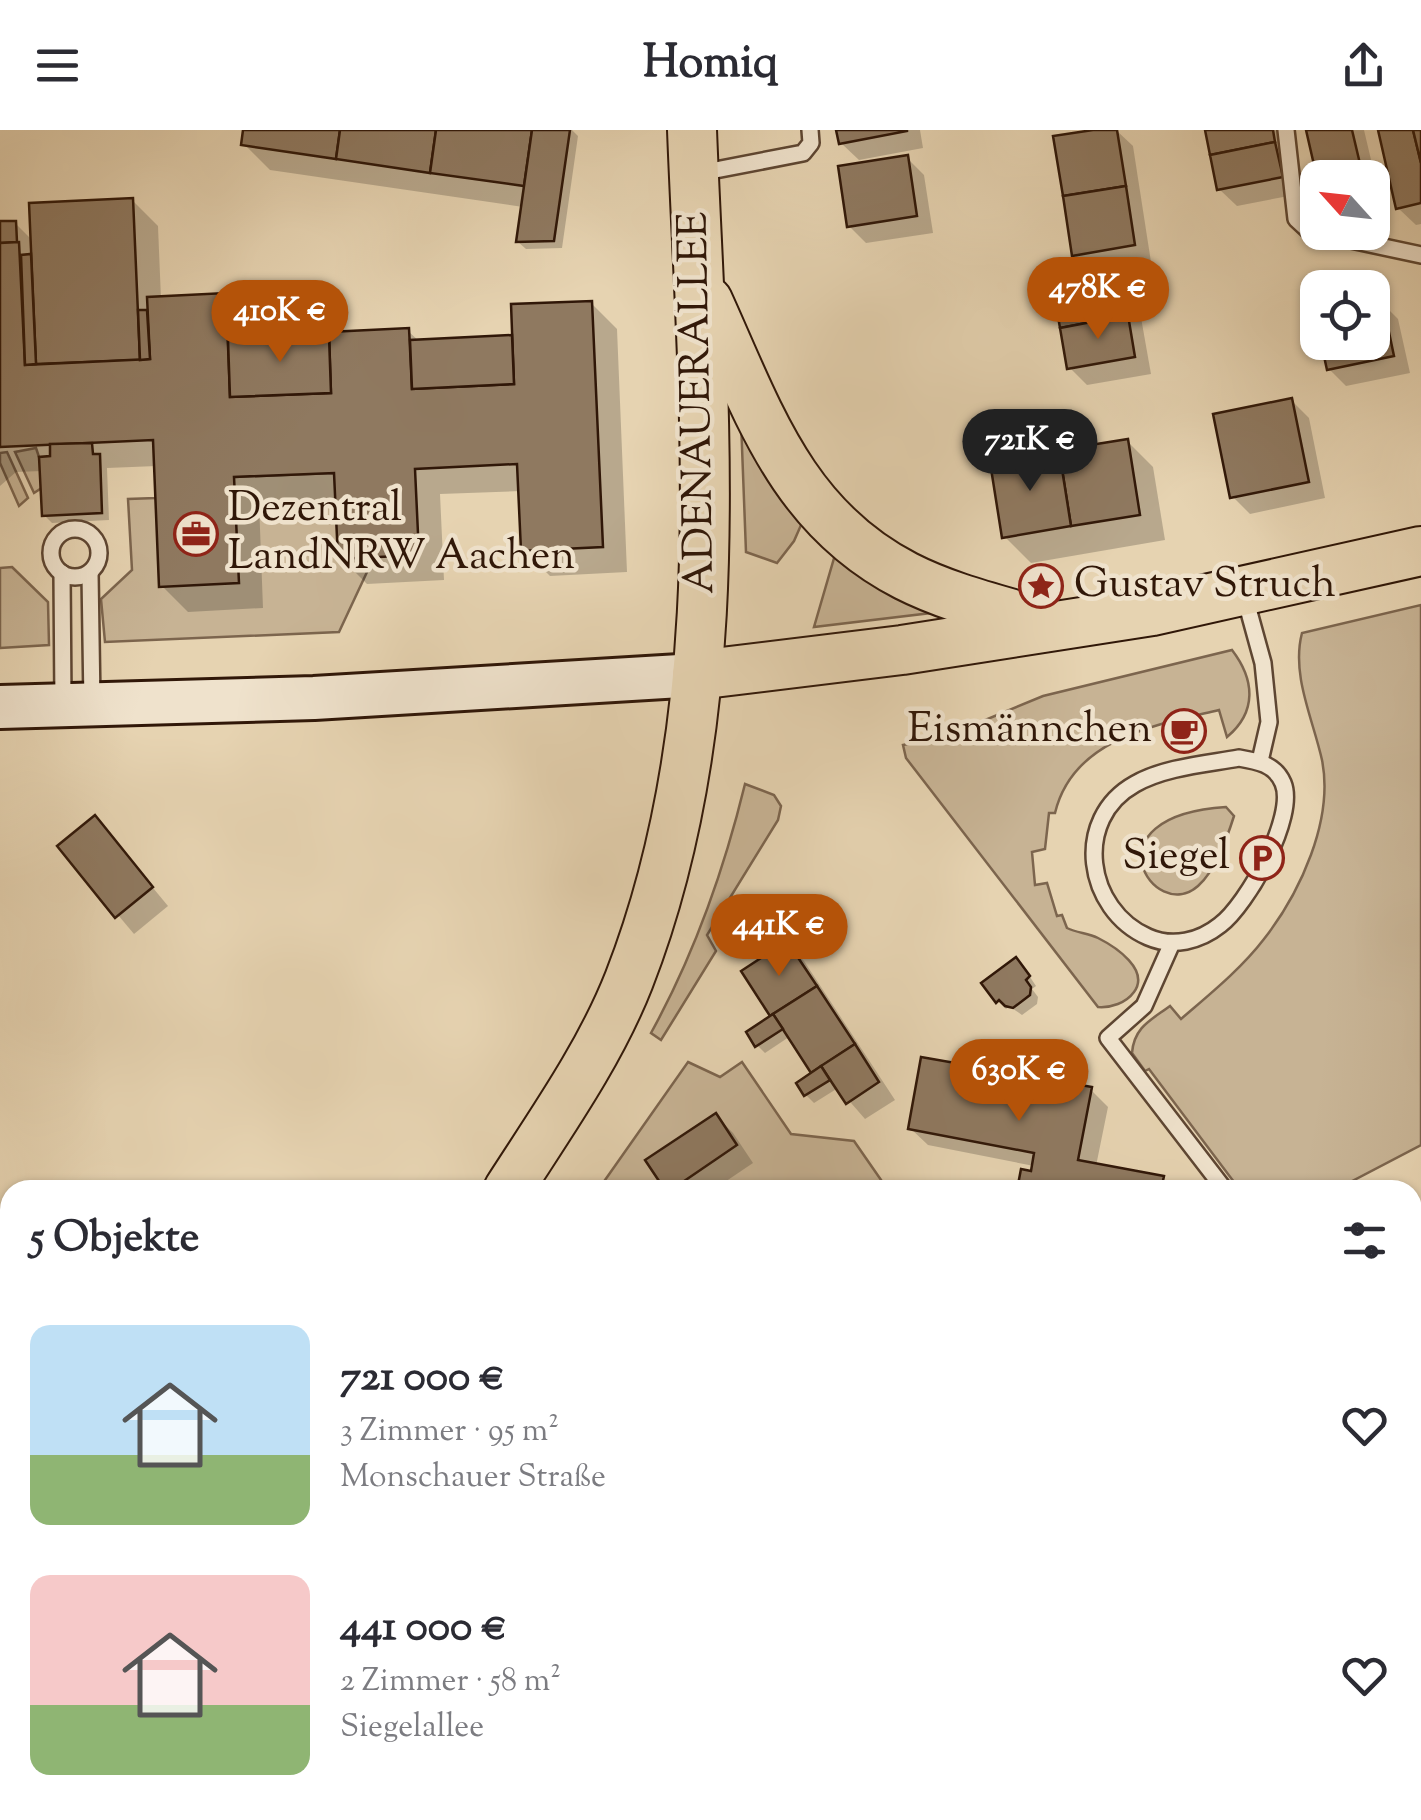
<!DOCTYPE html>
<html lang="de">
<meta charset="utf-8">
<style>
body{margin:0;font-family:"Sorts Mill Goudy",serif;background:#f7f7f7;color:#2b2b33;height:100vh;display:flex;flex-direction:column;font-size:38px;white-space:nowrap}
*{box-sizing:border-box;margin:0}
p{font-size:32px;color:#7c7c81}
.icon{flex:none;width:55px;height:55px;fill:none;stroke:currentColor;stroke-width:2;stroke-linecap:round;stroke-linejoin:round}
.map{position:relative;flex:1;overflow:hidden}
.panel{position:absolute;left:0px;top:1050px;width:1422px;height:640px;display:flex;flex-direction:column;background:#fff;border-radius:30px 30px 0 0;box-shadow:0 2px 8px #0004}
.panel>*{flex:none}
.needle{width:65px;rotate:297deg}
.buttons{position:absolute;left:1300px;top:30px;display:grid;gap:20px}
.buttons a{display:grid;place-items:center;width:90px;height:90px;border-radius:20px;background:#fff;box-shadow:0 2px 8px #0004;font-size:50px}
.price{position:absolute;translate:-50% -85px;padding:0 22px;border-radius:35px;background:#b45309;color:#fff;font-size:32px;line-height:65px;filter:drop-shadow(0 2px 5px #0008)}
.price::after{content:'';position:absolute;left:50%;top:60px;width:30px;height:22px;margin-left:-15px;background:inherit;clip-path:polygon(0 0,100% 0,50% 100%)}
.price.on{background:#222;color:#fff}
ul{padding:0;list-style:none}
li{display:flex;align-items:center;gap:30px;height:250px;padding:0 30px}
li span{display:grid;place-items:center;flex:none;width:280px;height:200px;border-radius:20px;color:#555}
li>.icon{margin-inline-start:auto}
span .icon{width:120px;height:120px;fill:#fffc;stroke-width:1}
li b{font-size:42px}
h2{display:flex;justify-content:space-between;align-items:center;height:120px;padding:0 30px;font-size:42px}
header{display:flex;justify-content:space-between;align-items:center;height:130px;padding:0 30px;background:#fff;font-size:45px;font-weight:700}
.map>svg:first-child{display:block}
.green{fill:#c7b394;stroke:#7c654e;stroke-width:2.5}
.shadow{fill:#0003}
.building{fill:#8f7960;stroke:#301708;stroke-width:2.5}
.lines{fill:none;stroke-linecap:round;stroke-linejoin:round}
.service-casing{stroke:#5e4632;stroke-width:20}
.secondary-casing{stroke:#301708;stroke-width:48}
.primary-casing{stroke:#301708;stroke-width:52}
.service{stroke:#efe2cc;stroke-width:15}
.secondary{stroke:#efe2cc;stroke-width:42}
.primary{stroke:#e6d3b1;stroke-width:48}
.labels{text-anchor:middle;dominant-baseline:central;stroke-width:9;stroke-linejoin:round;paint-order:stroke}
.street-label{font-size:42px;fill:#301708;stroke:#efe2cc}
.poi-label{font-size:42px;fill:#301708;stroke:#efe2cc;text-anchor:start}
</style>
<header><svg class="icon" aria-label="menu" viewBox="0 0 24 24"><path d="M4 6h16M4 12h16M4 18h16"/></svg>Homiq<svg class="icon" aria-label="share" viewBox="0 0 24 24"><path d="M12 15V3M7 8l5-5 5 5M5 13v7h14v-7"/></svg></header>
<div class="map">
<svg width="1421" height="1690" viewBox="0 0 1421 1690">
<rect width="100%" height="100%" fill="#e6d3b1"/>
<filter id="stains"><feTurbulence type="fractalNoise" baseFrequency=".002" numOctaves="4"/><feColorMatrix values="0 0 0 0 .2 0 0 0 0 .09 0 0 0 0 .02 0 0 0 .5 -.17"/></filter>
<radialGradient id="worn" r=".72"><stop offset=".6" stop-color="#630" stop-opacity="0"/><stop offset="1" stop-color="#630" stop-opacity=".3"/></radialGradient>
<g class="green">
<path d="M741,291L805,386L794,411L777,433L746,422Z"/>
<path d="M36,318L41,333L43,357L34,363L15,322Z"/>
<path d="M7,322L28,368L19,376L0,333V323Z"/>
<path d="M334,343L374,427L339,502L105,512L101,469L132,440L128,369L156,368L234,347Z"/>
<path d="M837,418L934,479L931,483L814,497Z"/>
<path d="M12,437L48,472L49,515L0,518V438Z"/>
<path d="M1421,475V1015L1335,1060H1240L1149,939L1145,941L1132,923C1134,897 1151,890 1170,876L1181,889C1210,864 1241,839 1264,809C1300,763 1334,690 1322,630C1313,589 1291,545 1302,503Z"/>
<path d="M1232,520C1255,550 1257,582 1227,607L1219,580C1156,595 1073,608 1055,683H1049L1045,719L1032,722L1035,755L1047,753L1057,786L1062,785L1067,798C1077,803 1088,803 1098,808C1116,817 1150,840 1134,862C1126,873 1111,878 1098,877L906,628L903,615L949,605L1043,566Z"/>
<path d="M745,654L774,665L781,676L778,690L707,805L716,821L661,910L651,903C694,825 724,740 745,654Z"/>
<path d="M1226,677L1234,686C1227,708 1216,740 1198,756C1154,795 1084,686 1226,677Z"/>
<path d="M688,932L720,947L742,932L791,1004L854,1011L888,1060H598Z"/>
<path d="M1421,1181V1690H630L621,1680H1412V1187Z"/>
</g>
<g class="shadow">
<path d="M246,0H572L578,6L562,118L526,119L518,112L523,77L270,40L244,14Z"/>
<path d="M839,0H920L923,18L859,30L841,13Z"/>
<path d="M1109,0H1116L1133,16L1151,132L1092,142L1074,125Z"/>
<path d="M1207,0H1285L1299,64L1237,76L1219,59Z"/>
<path d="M1309,0H1364L1377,55L1372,56V48H1320Z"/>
<path d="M1380,0H1421V94L1416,95L1398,78Z"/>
<path d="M907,28L924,45L933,103L866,113L849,96Z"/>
<path d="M132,70L158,96L161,169L225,166L252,192V206L310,204L314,208H328L332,212L408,201L420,212L511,208L515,212L591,173L617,199L627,442L550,446L524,420L521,361L440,364L444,450L367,454L341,428L338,369L259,372L263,478L188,482L162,456L157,336L107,338L109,390L52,393L44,385L42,341L16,342L0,356V94L15,93L33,111Z"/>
<path d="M1120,147L1137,165L1151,244L1087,255L1070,238Z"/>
<path d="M1381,172L1398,189L1410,243L1346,256L1329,239L1372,212Z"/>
<path d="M1291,270L1309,288L1325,368L1250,384L1233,367Z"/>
<path d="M1127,311L1153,337L1165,410L1031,433L1005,407Z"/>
<path d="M95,688L168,776L134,804L60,716Z"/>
<path d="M787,814L804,831L895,970L865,989L838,958L814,973L806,965L799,954L815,943L789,907L765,923L757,915L775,886Z"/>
<path d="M1024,838L1036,856L1032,859L1038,867L1037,874L1022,885L1009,876L1006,879L998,871Z"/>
<path d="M1090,959L1108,977L1096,1036L1162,1049L1174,1060H1020L1033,1044L1034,1036L928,1015L910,998Z"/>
<path d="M716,986L733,1003L753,1033L713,1060H668Z"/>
</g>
<g class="building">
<path d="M243,0H340L336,29L241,15Z"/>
<path d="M340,0H436L430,43L336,29Z"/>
<path d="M436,0H532L524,56L430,43Z"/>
<path d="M532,0H570L554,111L516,112Z"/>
<path d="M836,0H907V1L839,14Z"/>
<path d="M1093,0H1117L1126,56L1063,66L1053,6Z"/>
<path d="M1205,0H1273L1275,12L1210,25Z"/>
<path d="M1306,0H1352L1361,38L1317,48Z"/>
<path d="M1378,0H1413L1421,33V73L1396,79Z"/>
<path d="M1413,0H1421V33Z"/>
<path d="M1275,12L1283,47L1217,60L1210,25Z"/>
<path d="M908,25L917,86L847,97L838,36Z"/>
<path d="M1126,56L1135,115L1072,126L1063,66Z"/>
<path d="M133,68L140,230L36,234L29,73Z"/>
<path d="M0,91H16L17,112L0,113Z"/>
<path d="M19,112L25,235L150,229L147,167L226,163L230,267L331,263L329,202L409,198L412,259L514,254L511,174L592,171L603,417L521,421L517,334L415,339L419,425L338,429L334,343L234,347L239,453L159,457L153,310L0,317V113Z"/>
<path d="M31,124L36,234L25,235L21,125Z"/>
<path d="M1120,145L1128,185L1060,198L1053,157Z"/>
<path d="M1382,169L1394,226L1327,240L1321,212H1372V171Z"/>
<path d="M138,180H147L150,229L140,230Z"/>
<path d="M1128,185L1135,227L1067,239L1060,198Z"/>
<path d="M311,201V206H329L331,263L230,267L228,210L247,209V204Z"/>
<path d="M512,205L514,254L412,259L410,210Z"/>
<path d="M1292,268L1309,352L1230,368L1213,284Z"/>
<path d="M1128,309L1140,385L1071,396L1059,320Z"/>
<path d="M92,313L93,324H100L102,383L42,386L39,327L50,326V314Z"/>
<path d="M1059,320L1071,396L1002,408L990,332Z"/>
<path d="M95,685L153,757L115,788L57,716Z"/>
<path d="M787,811L817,856L770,886L741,841Z"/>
<path d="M1016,827L1030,846L1026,850L1031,857L1030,865L1013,878L1005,876L999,870L996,873L981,853Z"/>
<path d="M817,856L855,914L811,943L773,884Z"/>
<path d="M773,884L783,899L755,917L746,902Z"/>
<path d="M855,914L879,952L846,974L821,936Z"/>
<path d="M921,927L1092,957L1078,1030L1164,1046L1161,1060H1017L1021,1039L1031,1041L1034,1023L908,999Z"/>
<path d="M821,936L830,950L804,966L796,953Z"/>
<path d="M716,983L737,1015L671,1060H665L645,1030Z"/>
<path d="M219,1680H284L299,1690H213Z"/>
<path d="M503,1680H551L561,1690H493Z"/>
</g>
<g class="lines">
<g class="service-casing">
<g id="service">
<path d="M1286,0L1296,89L1309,101L1421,125"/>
<path d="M700,43L803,23L811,13L810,0"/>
<circle cx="75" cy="423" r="24"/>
<path d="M62,443L63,574"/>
<path d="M90,443L92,574"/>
<path d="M1244,464L1263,533L1269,592L1260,631"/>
<path d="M1239,628C1257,631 1275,634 1283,653C1297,686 1247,775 1220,795C1200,811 1173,818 1148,807C1086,780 1072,689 1135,654C1165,637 1206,634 1239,628Z"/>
<path d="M1172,813L1144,876L1108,908L1225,1060"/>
<path d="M1412,1150L1421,1145"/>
<path d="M593,1680L603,1690"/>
</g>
</g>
<g class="secondary-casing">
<path id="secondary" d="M0,577L314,568L697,545"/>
</g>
<g class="primary-casing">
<g id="primary">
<path d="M708,171C758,281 791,387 906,446C949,468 997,479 1044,493"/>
<path d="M697,545L902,520L1152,481L1421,421"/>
<path d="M508,1060C551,993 600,924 629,850C734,581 703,282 692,0"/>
<path d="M100,1690L106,1680"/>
</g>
</g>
<use href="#service" class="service"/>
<use href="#secondary" class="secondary"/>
<use href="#primary" class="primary"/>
</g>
<defs>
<g id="office-ring" transform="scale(2.25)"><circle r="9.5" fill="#efe2cc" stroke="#8f2418" stroke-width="1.5"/><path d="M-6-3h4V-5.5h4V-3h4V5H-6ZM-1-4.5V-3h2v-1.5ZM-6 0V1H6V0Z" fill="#8f2418"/></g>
<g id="sight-ring" transform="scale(2.25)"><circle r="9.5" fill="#efe2cc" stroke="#8f2418" stroke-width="1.5"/><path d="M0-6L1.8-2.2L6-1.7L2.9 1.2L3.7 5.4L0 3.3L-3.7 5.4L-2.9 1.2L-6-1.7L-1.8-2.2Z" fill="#8f2418"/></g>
<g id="cafe-ring" transform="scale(2.25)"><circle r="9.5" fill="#efe2cc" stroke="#8f2418" stroke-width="1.5"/><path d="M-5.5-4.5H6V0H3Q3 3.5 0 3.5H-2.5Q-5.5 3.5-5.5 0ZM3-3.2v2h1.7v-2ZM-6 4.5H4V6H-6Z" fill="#8f2418"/></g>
<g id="parking-ring" transform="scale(2.25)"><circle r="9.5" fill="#efe2cc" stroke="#8f2418" stroke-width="1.5"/><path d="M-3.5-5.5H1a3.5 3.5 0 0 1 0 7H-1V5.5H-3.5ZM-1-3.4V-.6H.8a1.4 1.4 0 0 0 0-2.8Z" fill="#8f2418"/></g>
</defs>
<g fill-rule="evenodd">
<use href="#office-ring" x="196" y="404"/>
<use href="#sight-ring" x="1041" y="456"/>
<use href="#cafe-ring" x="1184" y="601"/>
<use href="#parking-ring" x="1262" y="728"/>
</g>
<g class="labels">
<g class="street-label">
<text transform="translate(699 273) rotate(-91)">ADENAUERALLEE</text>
</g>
<g class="poi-label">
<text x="228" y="380">Dezentral<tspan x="228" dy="48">LandNRW Aachen</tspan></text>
<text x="1074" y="456">Gustav Struch</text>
<text x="1152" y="601" text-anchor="end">Eismännchen</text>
<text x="1230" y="728" text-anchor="end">Siegel</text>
</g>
</g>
<rect width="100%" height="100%" filter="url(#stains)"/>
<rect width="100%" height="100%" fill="url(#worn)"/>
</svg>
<div class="buttons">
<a><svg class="needle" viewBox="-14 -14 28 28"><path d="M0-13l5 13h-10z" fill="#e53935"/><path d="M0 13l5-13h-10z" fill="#7c7c81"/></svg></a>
<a><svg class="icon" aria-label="locate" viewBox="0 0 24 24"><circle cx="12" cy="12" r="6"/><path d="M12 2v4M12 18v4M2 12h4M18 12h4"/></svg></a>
</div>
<b class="price" style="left:1098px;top:212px">478K €</b>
<b class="price" style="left:280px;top:235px">410K €</b>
<b class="price on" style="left:1030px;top:364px">721K €</b>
<b class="price" style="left:779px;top:849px">441K €</b>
<b class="price" style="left:1019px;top:994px">630K €</b>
<section class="panel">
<h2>5 Objekte<svg class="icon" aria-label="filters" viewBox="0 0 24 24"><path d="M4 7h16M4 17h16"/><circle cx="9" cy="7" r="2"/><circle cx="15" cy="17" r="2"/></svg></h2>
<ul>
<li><span style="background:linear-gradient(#bfe0f5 65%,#8fb573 0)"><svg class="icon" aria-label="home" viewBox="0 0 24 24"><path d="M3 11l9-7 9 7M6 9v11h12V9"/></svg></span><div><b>721 000 €</b><p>3 Zimmer · 95 m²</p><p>Monschauer Straße</p></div><svg class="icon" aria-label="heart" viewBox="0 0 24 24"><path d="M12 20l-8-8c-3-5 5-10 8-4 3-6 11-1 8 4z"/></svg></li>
<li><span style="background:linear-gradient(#f6c9c9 65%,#8fb573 0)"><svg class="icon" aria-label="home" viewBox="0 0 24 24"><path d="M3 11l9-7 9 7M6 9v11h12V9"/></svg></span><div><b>441 000 €</b><p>2 Zimmer · 58 m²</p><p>Siegelallee</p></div><svg class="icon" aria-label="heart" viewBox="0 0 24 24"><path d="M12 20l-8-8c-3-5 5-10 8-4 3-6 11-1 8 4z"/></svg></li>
</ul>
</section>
</div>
